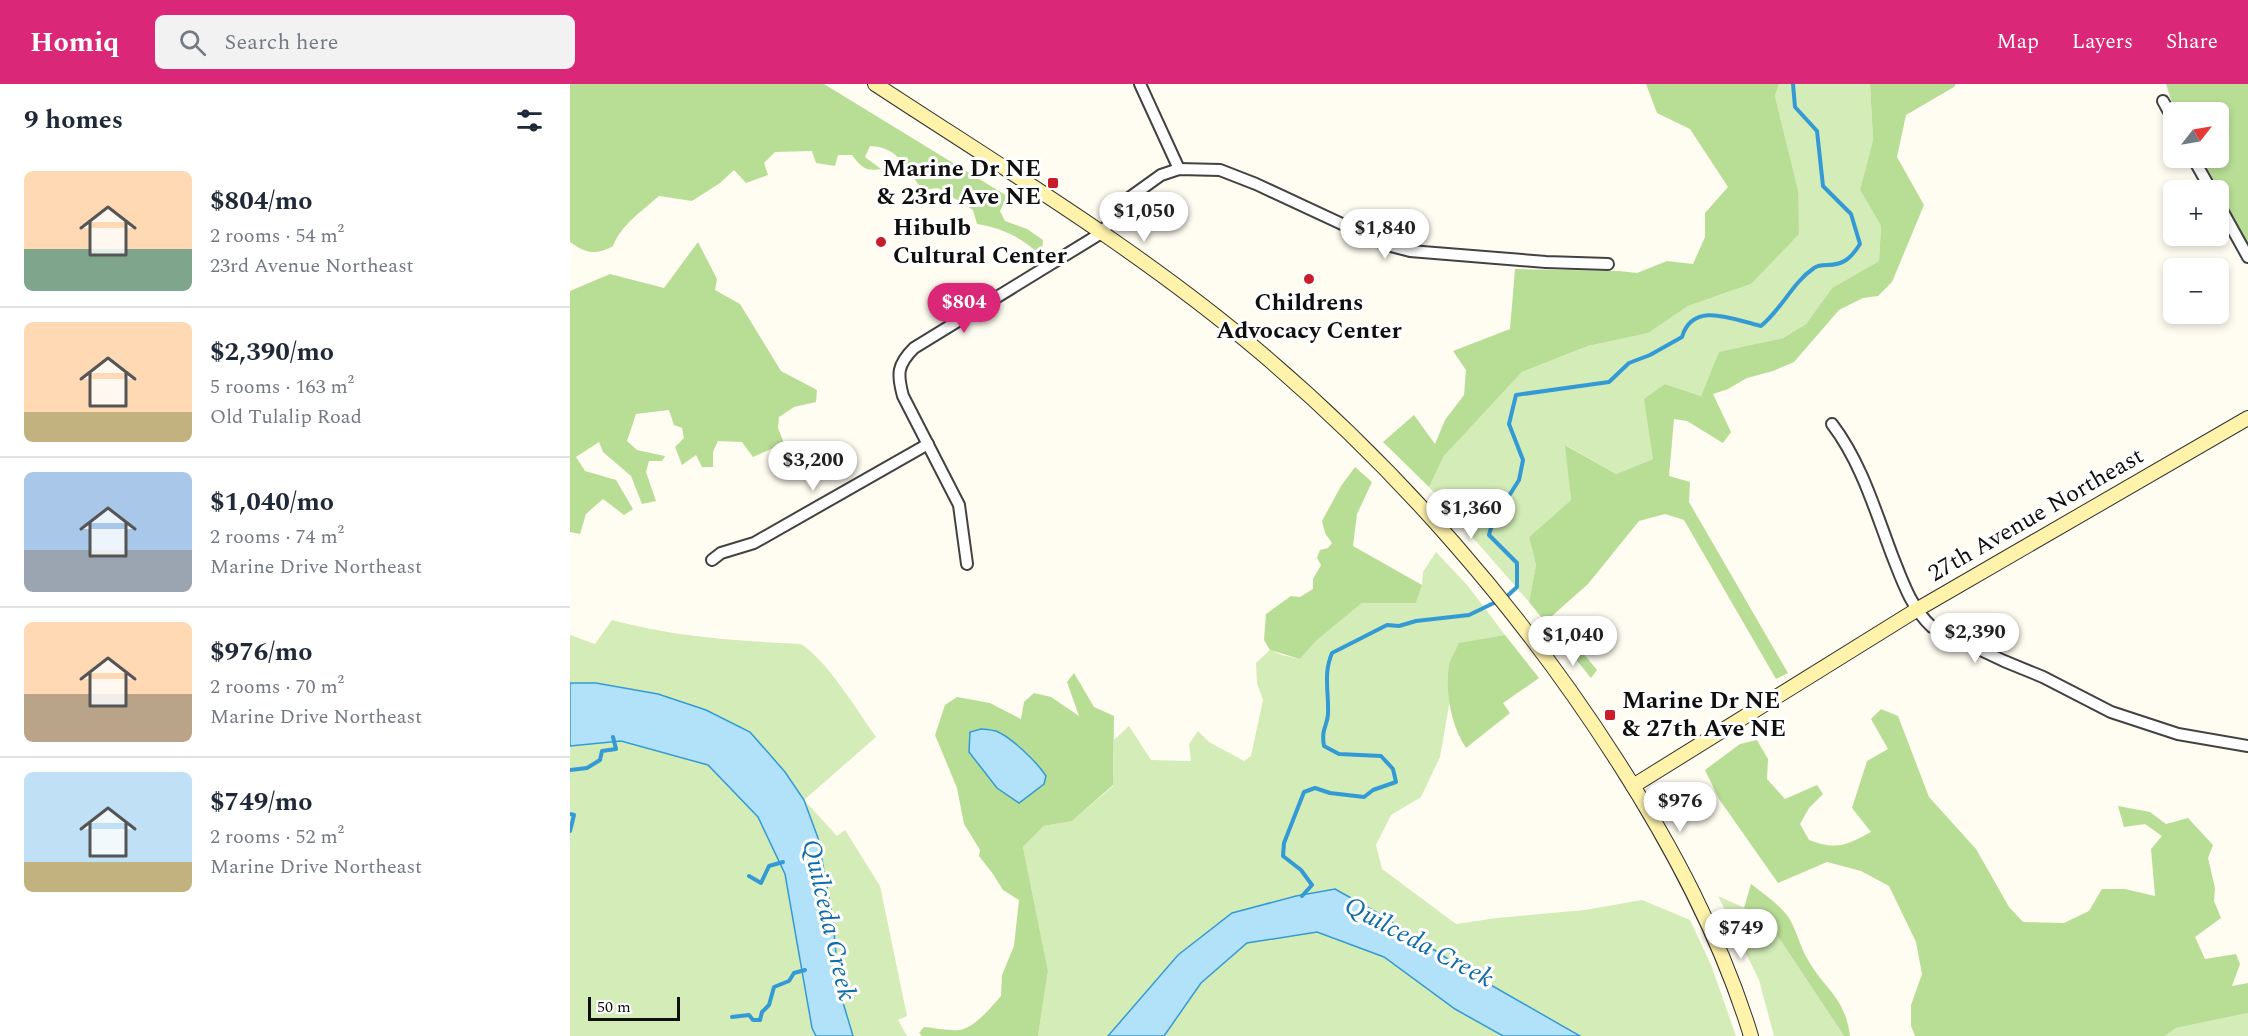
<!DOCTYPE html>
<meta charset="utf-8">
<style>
body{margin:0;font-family:Spectral,serif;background:#f2f2f3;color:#1f2937;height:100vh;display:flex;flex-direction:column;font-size:22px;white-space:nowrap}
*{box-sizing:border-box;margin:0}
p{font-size:20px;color:#747a83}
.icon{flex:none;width:33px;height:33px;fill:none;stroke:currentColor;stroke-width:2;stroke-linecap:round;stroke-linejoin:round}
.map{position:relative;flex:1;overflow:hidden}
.side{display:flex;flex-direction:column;background:#fff;width:570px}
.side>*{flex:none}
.needle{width:39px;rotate:59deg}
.controls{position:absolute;left:1593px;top:18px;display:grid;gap:12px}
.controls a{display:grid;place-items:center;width:66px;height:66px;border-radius:9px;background:#fff;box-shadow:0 3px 9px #0003;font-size:30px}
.scale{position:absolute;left:18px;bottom:15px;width:92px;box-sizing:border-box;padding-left:6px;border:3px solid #0f0f0f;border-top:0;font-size:16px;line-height:21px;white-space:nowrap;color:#0f0f0f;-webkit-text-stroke:4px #fff;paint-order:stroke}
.price{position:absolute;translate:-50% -51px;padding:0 14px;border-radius:21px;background:#fff;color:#222;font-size:20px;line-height:39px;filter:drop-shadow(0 2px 3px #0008)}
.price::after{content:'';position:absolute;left:50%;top:36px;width:18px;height:14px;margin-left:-9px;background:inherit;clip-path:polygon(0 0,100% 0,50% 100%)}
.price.on{background:#db2777;color:#fff}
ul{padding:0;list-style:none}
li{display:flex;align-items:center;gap:18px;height:150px;padding:0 24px}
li+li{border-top:2px solid #e0e1e3}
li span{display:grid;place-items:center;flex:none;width:168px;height:120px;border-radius:9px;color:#555}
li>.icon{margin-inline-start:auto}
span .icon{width:72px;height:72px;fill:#fffc;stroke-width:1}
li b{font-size:26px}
h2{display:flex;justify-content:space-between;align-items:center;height:72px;padding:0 24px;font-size:26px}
header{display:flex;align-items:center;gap:36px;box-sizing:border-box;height:84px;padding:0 30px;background:#db2777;color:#fff}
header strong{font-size:28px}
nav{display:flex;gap:33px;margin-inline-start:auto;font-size:21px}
.search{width:420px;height:54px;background:#f2f2f3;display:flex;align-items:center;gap:15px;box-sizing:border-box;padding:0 21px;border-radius:9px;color:#747a83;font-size:22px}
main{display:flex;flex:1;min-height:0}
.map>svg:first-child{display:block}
.green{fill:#d4ecb7}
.forest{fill:#b8de96}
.water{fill:#b2e1fa;stroke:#349ad6;stroke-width:1.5}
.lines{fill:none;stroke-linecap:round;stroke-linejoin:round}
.stream{stroke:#349ad6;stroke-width:4}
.street-casing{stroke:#424242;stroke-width:14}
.secondary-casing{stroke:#313131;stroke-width:16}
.street{stroke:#fff;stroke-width:10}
.secondary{stroke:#fff3ac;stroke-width:14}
.poi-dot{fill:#c81d2a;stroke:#fff;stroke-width:2}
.labels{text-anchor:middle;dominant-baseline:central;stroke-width:6;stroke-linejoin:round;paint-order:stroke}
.poi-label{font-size:24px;font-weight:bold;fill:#0f0f0f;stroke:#fff;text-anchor:start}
.street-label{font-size:24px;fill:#0f0f0f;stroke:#fff}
.water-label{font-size:26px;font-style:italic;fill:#0f6ba9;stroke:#fff}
</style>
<header>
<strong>Homiq</strong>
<div class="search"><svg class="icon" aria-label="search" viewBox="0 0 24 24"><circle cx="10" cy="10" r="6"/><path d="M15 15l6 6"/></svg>Search here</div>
<nav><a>Map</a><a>Layers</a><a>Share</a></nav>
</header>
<main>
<section class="side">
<h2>9 homes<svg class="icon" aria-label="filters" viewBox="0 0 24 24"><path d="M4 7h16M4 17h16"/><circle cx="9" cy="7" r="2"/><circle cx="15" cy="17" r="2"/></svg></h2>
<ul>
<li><span style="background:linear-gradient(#ffd9b3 65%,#7fa58c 0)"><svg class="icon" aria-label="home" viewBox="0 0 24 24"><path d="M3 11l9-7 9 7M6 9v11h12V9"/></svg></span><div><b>$804/mo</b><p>2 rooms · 54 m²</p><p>23rd Avenue Northeast</p></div></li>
<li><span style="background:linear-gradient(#ffd9b3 75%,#c2b280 0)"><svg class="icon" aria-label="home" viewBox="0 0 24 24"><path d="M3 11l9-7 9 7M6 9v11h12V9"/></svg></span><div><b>$2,390/mo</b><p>5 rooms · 163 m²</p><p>Old Tulalip Road</p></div></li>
<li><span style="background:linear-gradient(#a9c7e8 65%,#9aa5b1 0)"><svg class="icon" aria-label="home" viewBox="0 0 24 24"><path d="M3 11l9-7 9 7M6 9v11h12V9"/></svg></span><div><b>$1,040/mo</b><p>2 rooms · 74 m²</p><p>Marine Drive Northeast</p></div></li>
<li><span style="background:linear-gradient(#ffd9b3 60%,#b9a48a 0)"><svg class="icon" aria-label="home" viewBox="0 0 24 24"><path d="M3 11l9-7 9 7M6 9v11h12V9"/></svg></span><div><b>$976/mo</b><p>2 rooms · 70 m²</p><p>Marine Drive Northeast</p></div></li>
<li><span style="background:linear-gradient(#bfe0f5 75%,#c2b280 0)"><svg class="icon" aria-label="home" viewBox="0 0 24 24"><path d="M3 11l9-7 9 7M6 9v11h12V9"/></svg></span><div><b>$749/mo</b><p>2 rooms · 52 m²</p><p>Marine Drive Northeast</p></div></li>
</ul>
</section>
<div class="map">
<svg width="1678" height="952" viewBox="0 0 1678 952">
<rect width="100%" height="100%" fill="#fffcf1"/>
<g class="green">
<path d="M1209,0H1300L1303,56L1290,106L1311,142L1309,177L1262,204L1236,240L1213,254L1149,269L1131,312L1095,300L1083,375L1046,390L996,361L1001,416L959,453L966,481L959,518L859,403L874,372L952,288L1018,262L1077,249L1118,222L1181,200L1228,106L1205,12Z"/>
<path d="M866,468L898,502L935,551L889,560L880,579V616L870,673L851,713L821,731L806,761L812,785L886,840L927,834L1015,826L1072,816L1120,836L1141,881L1166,952H1010L893,885L813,832L765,805L726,812L662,829L608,871L538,952H468L478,887L453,763L474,742L502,737L543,702L544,656L559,642L581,676L621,677L619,660L628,647L639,658L674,677L681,672L693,616L687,599L686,579L700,566L712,571L730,575L746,557L792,519H846L852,501L853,488Z"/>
<path d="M42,536C104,553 168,557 231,560C259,579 286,625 306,653L234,716L267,752L275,746L310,802L337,932L328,936L337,952H283L269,905L263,836L248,754L234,716L180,648L136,626L88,610L26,599H0V551L25,560Z"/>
<path d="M51,657L139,681L188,733L215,790L242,944L246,952H0V662Z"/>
<path d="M1148,812L1195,833L1274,952H1204L1189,896Z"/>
<path d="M747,848L814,873L885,925L933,952H594L631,899L677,859Z"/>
<path d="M1678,929V952H1595L1606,944Z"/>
</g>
<g class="forest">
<path d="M0,0H254L437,112L430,127L435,137L457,145L473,156L472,168H467C449,152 431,144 407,140L403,126L368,104L353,106C336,86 330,63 300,62L295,73L311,85C296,88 291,83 282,71H268L265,82L246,79L242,67L205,68L194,79L198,91L176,99L164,86L150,99L122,117L89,112C72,127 51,141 43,162C26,172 15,169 0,158Z"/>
<path d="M1076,0H1209L1205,12L1228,106L1229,150L1181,200L1118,222L1078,249L1018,262L952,288L874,372L859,403L813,358L844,331L865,360L875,336L894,311L896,286L883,267L940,245L945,185L1049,187L1067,189L1097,177L1123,180L1135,153V129L1158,103L1120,45L1087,29Z"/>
<path d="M1300,0H1386L1384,3L1336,31L1327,73L1354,121L1322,198L1308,212L1293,214L1269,226L1224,278L1203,287L1177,294L1158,305L1143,310L1161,348L1153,359L1117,337L1104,335L1099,392L1120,398L1119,418L1218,589L1206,595L1114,436L1095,430L1069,437L1018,500L982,532L1027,586L1021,594L959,518L966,481L959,453L1001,416L995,361L1046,390L1083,375L1074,315L1095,300L1131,312L1149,268L1213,254L1236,240L1262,204L1309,177L1311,142L1290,106L1303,56Z"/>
<path d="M1596,0H1678V161L1630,74H1648V28H1605Z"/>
<path d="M128,158L147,195L145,206L170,220L211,287L247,306L246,318L224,323L209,333L208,344L214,359L183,373L172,358L148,357L143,368V383H132L126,371L112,381L105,363L114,354L112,344L104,341L99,326L66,330L57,357L67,366L95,372L92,377H79L76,388L86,417L72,420L61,392L33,368L29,358L6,373L15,387L46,396L63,425L54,431L33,415L16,430L10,450L0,448V207L40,190L94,204Z"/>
<path d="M785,383L802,398L787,430L783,462L852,501L846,519H792L746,557L730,575L700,566L694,556L696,530L721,512L730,513L743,505V495L751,481L747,474L750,466L758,464L762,459L755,449L752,437L771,402Z"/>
<path d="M935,551L969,594L933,619L940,629L896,664C881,642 875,608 879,581C881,574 886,566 889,559Z"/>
<path d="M504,589L524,623L544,632L543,701L502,737L474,742L453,763L478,887L468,952H352L349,949L354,943C365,944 378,947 389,946C405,944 421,923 431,912L432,891L444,862L449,816L433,806L423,790L409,772L410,766L394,740L387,704L365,651L375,621L387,613L420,619L451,635L454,618L464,609L481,613L509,632L497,598Z"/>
<path d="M1311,625L1328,632L1359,713L1406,765L1439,823L1453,838L1494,839L1519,827L1532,805H1555L1585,812L1581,765L1592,752L1575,740L1554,743L1548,722L1580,728L1596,740L1618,734L1643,761L1638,774L1645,804L1644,817L1651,834L1625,853L1635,875L1666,870L1670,880L1662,902L1678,899V929L1606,944L1595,952H1345L1341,942V921L1352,890L1346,858L1319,802L1291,787L1257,778L1208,799L1149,715L1135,686L1170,660L1187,656L1198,675L1197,695L1215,715L1247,701L1253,710L1239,724L1230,740L1239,756C1266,766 1276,762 1301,748L1282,724L1297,677L1318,665L1301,635Z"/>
<path d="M1181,800C1194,810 1209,820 1219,834C1227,847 1230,863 1238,876C1256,907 1275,913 1280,952H1274L1195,833L1174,824Z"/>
</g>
<g class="water">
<path d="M0,599H26L88,610L136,626L180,648L215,688L234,716L248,754L263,836L269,905L283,952H246L242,944L215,790L188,733L138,681L51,657L0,662Z"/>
<path d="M411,645C416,645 421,646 426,647C441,653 467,678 476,692L474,700L449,719L427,704L399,668L400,648Z"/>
<path d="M765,805L813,832L893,885L1010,952H933L885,925L814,873L747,848L677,859L631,899L594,952H538L608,871L662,829L726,812Z"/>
</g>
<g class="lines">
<g class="stream">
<path d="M935,514L947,503V479L919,451L923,437L949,396L953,376L939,340L946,311L1039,298L1059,279L1080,271L1112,253C1123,216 1164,236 1191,242C1212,225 1222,199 1244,184C1248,181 1252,181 1257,181C1274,181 1281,174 1290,160L1281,130L1253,102L1247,47L1225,23L1223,0"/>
<path d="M0,686L17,684L30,676L32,667L46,665L43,653"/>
<path d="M0,730L4,731L0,747"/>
<path d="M179,792L191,799L199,782L213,778"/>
<path d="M732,812L742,801L731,786L713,772L714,759L734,708L745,704L760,709L794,713L803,706L826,698L823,685L811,672L769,670L754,662C751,644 757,644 758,630C759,608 753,590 762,569L817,541L829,542L846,537L899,531L928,517"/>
<path d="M162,933L179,931L183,936H190L192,928L199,921L204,903L219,897L224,889L235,886"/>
</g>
<g class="street-casing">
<g id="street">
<path d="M570,0L609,85"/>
<path d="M1593,17L1604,37"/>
<path d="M1623,74L1641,106"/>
<path d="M1648,119L1678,173"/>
<path d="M1262,340C1291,378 1305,426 1322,471C1332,496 1341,524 1362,543L1434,577L1473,593L1541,628L1608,650L1678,662"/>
<path d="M142,476L151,469L184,459L358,360"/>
<path d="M397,480L389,421L333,312C327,290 327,281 344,264L533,148L552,119L591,91L609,85L650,86L686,100L817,161L840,167L976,178L1038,180"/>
</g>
</g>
<g class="secondary-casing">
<g id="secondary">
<path d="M305,0C436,86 571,167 691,269C829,386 951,526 1048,678C1103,764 1151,854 1181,952"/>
<path d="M1063,702L1348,525L1678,334"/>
</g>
</g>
<use href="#street" class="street"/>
<use href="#secondary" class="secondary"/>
</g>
<g class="poi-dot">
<rect x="477" y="93" width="12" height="12" rx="3"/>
<circle cx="311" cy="158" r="6"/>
<circle cx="739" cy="195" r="6"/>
<rect x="1034" y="625" width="12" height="12" rx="3"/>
</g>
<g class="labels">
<g class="poi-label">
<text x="471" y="85" text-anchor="end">Marine Dr NE<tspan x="471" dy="28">&amp; 23rd Ave NE</tspan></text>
<text x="323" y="144">Hibulb<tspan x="323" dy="28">Cultural Center</tspan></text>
<text x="739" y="219" text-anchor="middle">Childrens<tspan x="739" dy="28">Advocacy Center</tspan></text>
<text x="1052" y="617">Marine Dr NE<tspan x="1052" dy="28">&amp; 27th Ave NE</tspan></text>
</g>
<g class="street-label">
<text transform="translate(1466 431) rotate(-30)">27th Avenue Northeast</text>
</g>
<g class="water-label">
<text transform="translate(259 836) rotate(77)">Quilceda Creek</text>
<text transform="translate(849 858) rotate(28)">Quilceda Creek</text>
</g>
</g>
</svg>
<div class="controls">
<a><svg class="needle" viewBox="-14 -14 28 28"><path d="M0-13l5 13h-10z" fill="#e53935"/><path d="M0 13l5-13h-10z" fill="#747a83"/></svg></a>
<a>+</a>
<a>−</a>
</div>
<div class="scale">50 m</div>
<b class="price" style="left:574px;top:159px">$1,050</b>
<b class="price" style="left:815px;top:176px">$1,840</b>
<b class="price on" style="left:394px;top:250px">$804</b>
<b class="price" style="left:243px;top:408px">$3,200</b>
<b class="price" style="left:901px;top:456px">$1,360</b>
<b class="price" style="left:1405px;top:580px">$2,390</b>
<b class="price" style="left:1003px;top:583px">$1,040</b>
<b class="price" style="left:1110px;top:749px">$976</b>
<b class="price" style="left:1171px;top:876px">$749</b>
</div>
</main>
